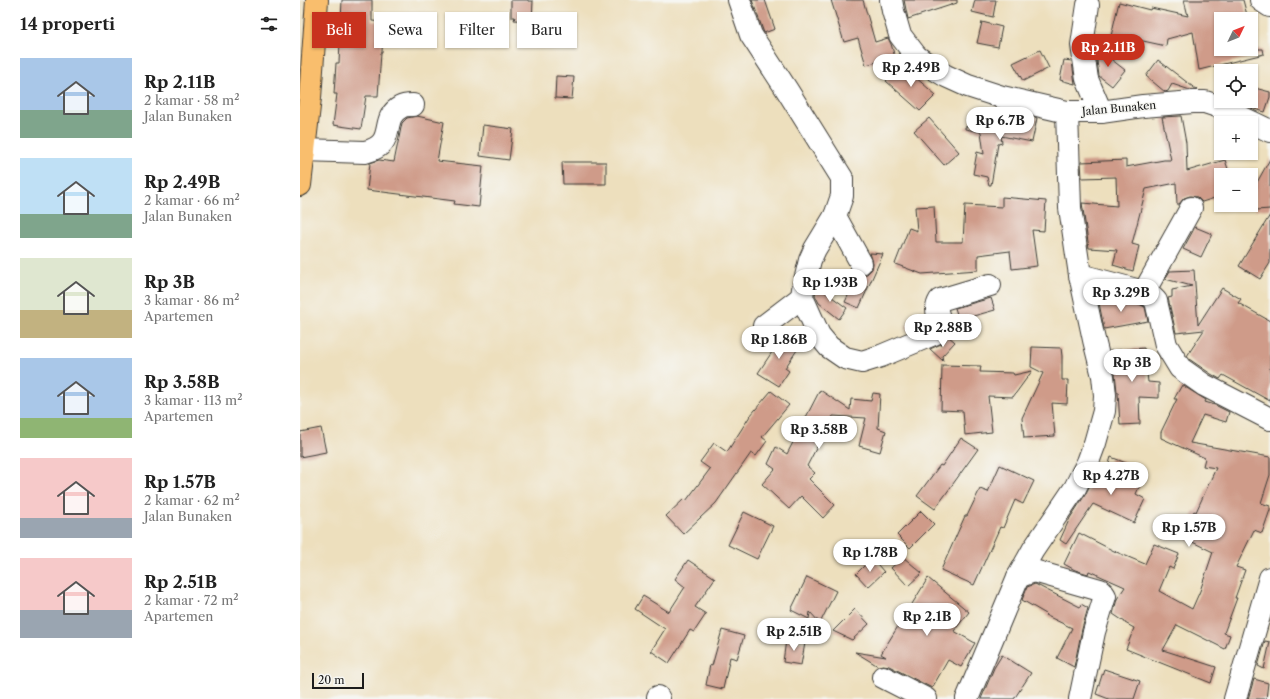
<!DOCTYPE html>
<html lang="id">
<meta charset="utf-8">
<style>
body{margin:0;font-family:"Libre Caslon Text",serif;background:#f6f6f6;color:#222;height:100vh;display:flex;flex-direction:column;font-size:15px;white-space:nowrap}
*{box-sizing:border-box;margin:0}
p{font-size:13px;color:#767676}
.icon{flex:none;width:22px;height:22px;fill:none;stroke:currentColor;stroke-width:2;stroke-linecap:round;stroke-linejoin:round}
.map{position:relative;flex:1;overflow:hidden}
.sheet{display:flex;flex-direction:column;background:#fff;width:300px}
.sheet>*{flex:none}
.guide{position:absolute;left:12px;top:12px;width:380px;height:36px;display:flex;gap:8px}
.needle{width:26px;rotate:47deg}
.tools{position:absolute;left:914px;top:12px;display:grid;gap:8px}
.tools a{display:grid;place-items:center;width:44px;height:44px;border-radius:0px;background:#fff;box-shadow:0 1px 3px #0004;font-size:20px}
.scale{position:absolute;left:12px;bottom:10px;width:52px;box-sizing:border-box;padding-left:4px;border:2px solid #1c1c1c;border-top:0;font-size:11px;line-height:14px;white-space:nowrap;color:#1c1c1c;-webkit-text-stroke:3px #f6f6f2;paint-order:stroke}
.price{position:absolute;translate:-50% -34px;padding:0 9px;border-radius:14px;background:#fff;color:#222;font-size:13px;line-height:26px;filter:drop-shadow(0 1px 2px #0008)}
.price::after{content:'';position:absolute;left:50%;top:24px;width:12px;height:9px;margin-left:-6px;background:inherit;clip-path:polygon(0 0,100% 0,50% 100%)}
.price.current{background:#c8321e;color:#fff}
ul{padding:0;list-style:none}
li{display:flex;align-items:center;gap:12px;height:100px;padding:0 20px}
li span{display:grid;place-items:center;flex:none;width:112px;height:80px;border-radius:0px;color:#555}
li>.icon{margin-inline-start:auto}
span .icon{width:48px;height:48px;fill:#fffc;stroke-width:1}
li b{font-size:17px}
h2{display:flex;justify-content:space-between;align-items:center;height:48px;padding:0 20px;font-size:17px}
.chip{padding:0 14px;border-radius:0px;background:#fff;box-shadow:0 1px 3px #0004;font-size:14px;line-height:36px}
.chip.current{background:#c8321e;color:#fff}
main{display:flex;flex:1;min-height:0}
.map>svg:first-child{display:block}
.building{fill:#cf9b89}
.lines{fill:none;stroke-linecap:round;stroke-linejoin:round}
.minor-casing{stroke:#3b3934;stroke-width:24}
.highway-casing{stroke:#3b3934;stroke-width:24}
.minor{stroke:#fff;stroke-width:22}
.highway{stroke:#f9be6d;stroke-width:22}
.labels{text-anchor:middle;dominant-baseline:central;stroke-width:3;stroke-linejoin:round;paint-order:stroke}
.street-label{font-size:11px;fill:#1c1c1c;stroke:#f6f6f2}
</style>
<main>
<section class="sheet">
<h2>14 properti<svg class="icon" aria-label="filters" viewBox="0 0 24 24"><path d="M4 7h16M4 17h16"/><circle cx="9" cy="7" r="2"/><circle cx="15" cy="17" r="2"/></svg></h2>
<ul>
<li><span style="background:linear-gradient(#a9c7e8 65%,#7fa58c 0)"><svg class="icon" aria-label="home" viewBox="0 0 24 24"><path d="M3 11l9-7 9 7M6 9v11h12V9"/></svg></span><div><b>Rp 2.11B</b><p>2 kamar · 58 m²</p><p>Jalan Bunaken</p></div></li>
<li><span style="background:linear-gradient(#bfe0f5 70%,#7fa58c 0)"><svg class="icon" aria-label="home" viewBox="0 0 24 24"><path d="M3 11l9-7 9 7M6 9v11h12V9"/></svg></span><div><b>Rp 2.49B</b><p>2 kamar · 66 m²</p><p>Jalan Bunaken</p></div></li>
<li><span style="background:linear-gradient(#dfe7d0 65%,#c2b280 0)"><svg class="icon" aria-label="home" viewBox="0 0 24 24"><path d="M3 11l9-7 9 7M6 9v11h12V9"/></svg></span><div><b>Rp 3B</b><p>3 kamar · 86 m²</p><p>Apartemen</p></div></li>
<li><span style="background:linear-gradient(#a9c7e8 75%,#8fb573 0)"><svg class="icon" aria-label="home" viewBox="0 0 24 24"><path d="M3 11l9-7 9 7M6 9v11h12V9"/></svg></span><div><b>Rp 3.58B</b><p>3 kamar · 113 m²</p><p>Apartemen</p></div></li>
<li><span style="background:linear-gradient(#f6c9c9 75%,#9aa5b1 0)"><svg class="icon" aria-label="home" viewBox="0 0 24 24"><path d="M3 11l9-7 9 7M6 9v11h12V9"/></svg></span><div><b>Rp 1.57B</b><p>2 kamar · 62 m²</p><p>Jalan Bunaken</p></div></li>
<li><span style="background:linear-gradient(#f6c9c9 65%,#9aa5b1 0)"><svg class="icon" aria-label="home" viewBox="0 0 24 24"><path d="M3 11l9-7 9 7M6 9v11h12V9"/></svg></span><div><b>Rp 2.51B</b><p>2 kamar · 72 m²</p><p>Apartemen</p></div></li>
</ul>
</section>
<div class="map">
<svg width="970" height="699" viewBox="0 0 970 699">
<rect width="100%" height="100%" fill="#f6f6f2"/>
<filter id="ink" filterUnits="userSpaceOnUse"><feTurbulence type="fractalNoise" baseFrequency=".025" numOctaves="2"/><feDisplacementMap in="SourceGraphic" scale="8" xChannelSelector="R" yChannelSelector="G"/><feConvolveMatrix kernelMatrix="1 2 1 2 8 2 1 2 1" color-interpolation-filters="sRGB"/></filter>
<filter id="wash" filterUnits="userSpaceOnUse"><feTurbulence type="fractalNoise" baseFrequency=".012" numOctaves="4" result="noise"/><feDisplacementMap in="SourceGraphic" scale="16" xChannelSelector="R" yChannelSelector="G"/><feGaussianBlur stdDeviation="0.9" result="paint"/><feColorMatrix in="noise" values="0 0 0 0 0 0 0 0 0 0 0 0 0 0 0 0 0 1.4 0 .05"/><feComposite in="paint" operator="in"/></filter>
<g filter="url(#wash)">
<rect width="100%" height="100%" fill="#eddfbd"/>
<g id="blocks">
<g class="building">
<path d="M42,0H72V21L83,22L82,53H81L78,96H66L61,129L33,125L37,94H34L36,63H39Z"/>
<path d="M211,0H228V1H233L232,21L214,20L215,17H211Z"/>
<path d="M452,0H465L475,29L464,33Z"/>
<path d="M531,0H563L575,42L588,38L591,44L595,57L566,65L558,38L544,42Z"/>
<path d="M604,0H657V3L608,19Z"/>
<path d="M675,0H696L693,17L672,12Z"/>
<path d="M884,0H943L948,19H918L919,24H921L919,25L921,49H963L964,54L899,70L893,32L867,39L866,46L834,39L833,41L811,36L819,2L850,10L851,8L888,16Z"/>
<path d="M682,22L702,27L698,47L677,43Z"/>
<path d="M798,49L825,70L812,86L799,76L796,53Z"/>
<path d="M740,50L749,68L723,81L713,63Z"/>
<path d="M764,60L772,61L775,84L760,80Z"/>
<path d="M858,60L897,90H890L872,84L868,91L865,92L846,76Z"/>
<path d="M601,65L636,95L620,111L586,81Z"/>
<path d="M256,76L274,77L272,99L255,98Z"/>
<path d="M951,87L970,92V97L965,112L951,108Z"/>
<path d="M720,114L737,118L732,142L701,136L702,143L698,144L691,185H689L687,177L673,174L677,152L684,154L681,132L665,129V127L719,119Z"/>
<path d="M117,116L144,122L137,161L183,166L179,207L154,204L155,201L67,190L70,163L79,160L94,162L102,123L107,118Z"/>
<path d="M881,116L886,143L887,171L925,160L930,175H921V196L902,202L897,197L890,196L884,198L879,204H877L876,183L846,189L832,244L839,246L833,271L813,265L817,250L789,248L782,203L817,206L816,177L782,178L781,162L826,160V167L864,160H871L862,117Z"/>
<path d="M629,118L659,152L644,165L614,131Z"/>
<path d="M183,125L213,129L209,160L180,156Z"/>
<path d="M970,159V209L956,210L955,186Z"/>
<path d="M262,162H306V184H263Z"/>
<path d="M702,197L746,201L744,231L732,230L737,266L712,269L710,251L678,255V270L622,274L595,264L609,228L617,231L615,207L634,206L636,242H663L665,205L702,207Z"/>
<path d="M970,215V263L960,279L939,266Z"/>
<path d="M895,227L912,234L901,257L883,249Z"/>
<path d="M570,253L583,254L559,308L545,302L555,281L560,284L561,275L567,274L572,269L573,263Z"/>
<path d="M894,270L898,325L922,288L941,299L938,303L970,321V401L923,375L920,379L911,374L889,359L887,356L904,330L876,333L868,298L872,297V290L892,286L865,279L870,271Z"/>
<path d="M517,286L547,308L539,319L519,303L515,295Z"/>
<path d="M797,292L804,294L803,301L820,299L839,304L845,307L848,321L804,329Z"/>
<path d="M691,298L695,310L659,320L655,308Z"/>
<path d="M624,317L627,323L608,331L606,326Z"/>
<path d="M478,333L499,347L485,368L489,371L479,386L458,373L472,352L468,349Z"/>
<path d="M648,336L655,342L642,356L643,361L630,349L641,344Z"/>
<path d="M732,347L761,348L762,356V380H768L767,404L752,403L755,436L724,438L722,418L743,373L731,367Z"/>
<path d="M844,348L848,382L859,383V398L839,397L840,424L820,425L818,392H817L815,373L810,351Z"/>
<path d="M642,365L681,366L680,372L713,373L714,375L732,371L713,397L688,396L692,432L665,435L663,411L641,410Z"/>
<path d="M882,385L906,400L905,402L915,405L929,412L926,422L903,415L890,443L970,457V475L961,503L970,506V510L962,533L954,530L936,567L945,570L935,598H937L924,633L930,635L925,649L877,625L863,650L916,667L911,683L826,649L834,628L825,623V622L813,614L817,599L825,587L789,571L788,574L775,570L764,564L779,533L814,551L845,564L854,544L879,554L873,569L869,567L859,591L892,609L900,591L913,552L882,537L894,511L896,512L916,468L903,466L905,458L861,438V432L877,399H874Z"/>
<path d="M520,390L550,410L551,399L571,401L573,393L580,394L578,428L586,431L580,452L559,446L566,418L533,416L507,466L515,473L509,479L535,505L523,518L501,496L489,509L462,484L475,469L468,464L476,447L487,454Z"/>
<path d="M471,391L489,405L462,437L467,441L456,456L451,453L416,503L383,534L366,516L384,499L386,501L410,469L400,462L414,443L427,452L450,416Z"/>
<path d="M21,428L26,452L0,457V432Z"/>
<path d="M661,438L678,449L635,509L617,496L640,465L642,466Z"/>
<path d="M811,457L841,469L842,480L836,494L845,499L834,523L793,504L766,544L760,540L770,518L785,495L795,475L804,480Z"/>
<path d="M700,465L734,481L723,504L715,500L703,528L700,527L674,585L641,570L665,516H667L680,489L688,492Z"/>
<path d="M621,511L634,524L610,548L597,535Z"/>
<path d="M444,512L473,526L457,559L428,545Z"/>
<path d="M603,557L622,573L608,586L591,568Z"/>
<path d="M572,558L584,572L568,587L556,574Z"/>
<path d="M388,560L415,578L395,607L406,614L394,632L390,630L369,663L351,651L365,629L335,609L343,596L369,612L385,587L375,579Z"/>
<path d="M507,577L536,591L520,623L510,612L509,619L491,610Z"/>
<path d="M628,578L669,612L654,631L675,643L661,667L648,660L632,688L589,666L583,665L578,666L555,652L586,657L581,654L600,623L602,624L601,622Z"/>
<path d="M735,584L780,607L781,604L788,608L782,629L774,667L757,658L772,628L745,615L746,614L722,600L727,587Z"/>
<path d="M555,609L569,624L552,640L533,631Z"/>
<path d="M422,630L444,636L437,659L430,657L423,689L406,685L410,665L412,666Z"/>
<path d="M486,640L505,643L501,665L483,662Z"/>
<path d="M965,641L970,642L964,669L958,666Z"/>
<path d="M702,655L731,673L714,699H681L694,668Z"/>
<path d="M804,669L840,681L834,699H809L796,694Z"/>
<path d="M954,679L968,683L966,699H948Z"/>
</g>
</g>
</g>
<g filter="url(#ink)">
<use href="#blocks" fill-opacity="0" stroke="#3b3934" stroke-width="1"/>
<g class="lines">
<g class="minor-casing">
<g id="minor">
<path d="M439,0L451,35L487,90L542,178V196L535,216L561,263"/>
<path d="M591,0L593,11L600,35L616,56L631,67L646,76L668,86L702,97L767,112H801L843,106L893,102H905L920,107L970,131"/>
<path d="M961,0L970,6"/>
<path d="M788,5L782,45L787,79L801,112"/>
<path d="M4,150L65,152C99,144 78,119 101,107C104,105 110,105 113,105"/>
<path d="M535,216L515,249L510,260L503,289L502,297L519,335L529,347L545,358L562,362L581,356L636,333C646,317 631,315 640,300L690,285"/>
<path d="M780,275L844,292L852,297L856,301L866,345L880,368L904,385L970,419"/>
<path d="M844,292L891,208"/>
<path d="M464,326L502,297"/>
<path d="M718,577L734,571L800,590L803,593L805,596L794,632L780,699"/>
<path d="M583,677L626,699"/>
<path d="M358,697L359,699"/>
<path d="M667,699L718,577L733,550L775,488L788,462L795,443L804,411L805,395L803,376L794,340L780,275L770,208L767,112"/>
<path d="M935,699L970,578"/>
</g>
</g>
<g class="highway-casing">
<path id="highway" d="M0,185L10,98L17,0"/>
</g>
<use href="#minor" class="minor"/>
<use href="#highway" class="highway"/>
</g>
</g>
<g class="labels">
<g class="street-label">
<text transform="translate(819 108) rotate(-5)">Jalan Bunaken</text>
</g>
</g>
</svg>
<div class="tools">
<a><svg class="needle" viewBox="-14 -14 28 28"><path d="M0-13l5 13h-10z" fill="#e53935"/><path d="M0 13l5-13h-10z" fill="#767676"/></svg></a>
<a><svg class="icon" aria-label="locate" viewBox="0 0 24 24"><circle cx="12" cy="12" r="6"/><path d="M12 2v4M12 18v4M2 12h4M18 12h4"/></svg></a>
<a>+</a>
<a>−</a>
</div>
<div class="scale">20 m</div>
<b class="price current" style="left:808px;top:68px">Rp 2.11B</b>
<b class="price" style="left:611px;top:88px">Rp 2.49B</b>
<b class="price" style="left:700px;top:141px">Rp 6.7B</b>
<b class="price" style="left:530px;top:303px">Rp 1.93B</b>
<b class="price" style="left:821px;top:313px">Rp 3.29B</b>
<b class="price" style="left:643px;top:348px">Rp 2.88B</b>
<b class="price" style="left:479px;top:360px">Rp 1.86B</b>
<b class="price" style="left:832px;top:383px">Rp 3B</b>
<b class="price" style="left:519px;top:450px">Rp 3.58B</b>
<b class="price" style="left:811px;top:496px">Rp 4.27B</b>
<b class="price" style="left:889px;top:548px">Rp 1.57B</b>
<b class="price" style="left:570px;top:573px">Rp 1.78B</b>
<b class="price" style="left:627px;top:637px">Rp 2.1B</b>
<b class="price" style="left:494px;top:652px">Rp 2.51B</b>
<div class="guide">
<a class="chip current">Beli</a>
<a class="chip">Sewa</a>
<a class="chip">Filter</a>
<a class="chip">Baru</a>
</div>
</div>
</main>
